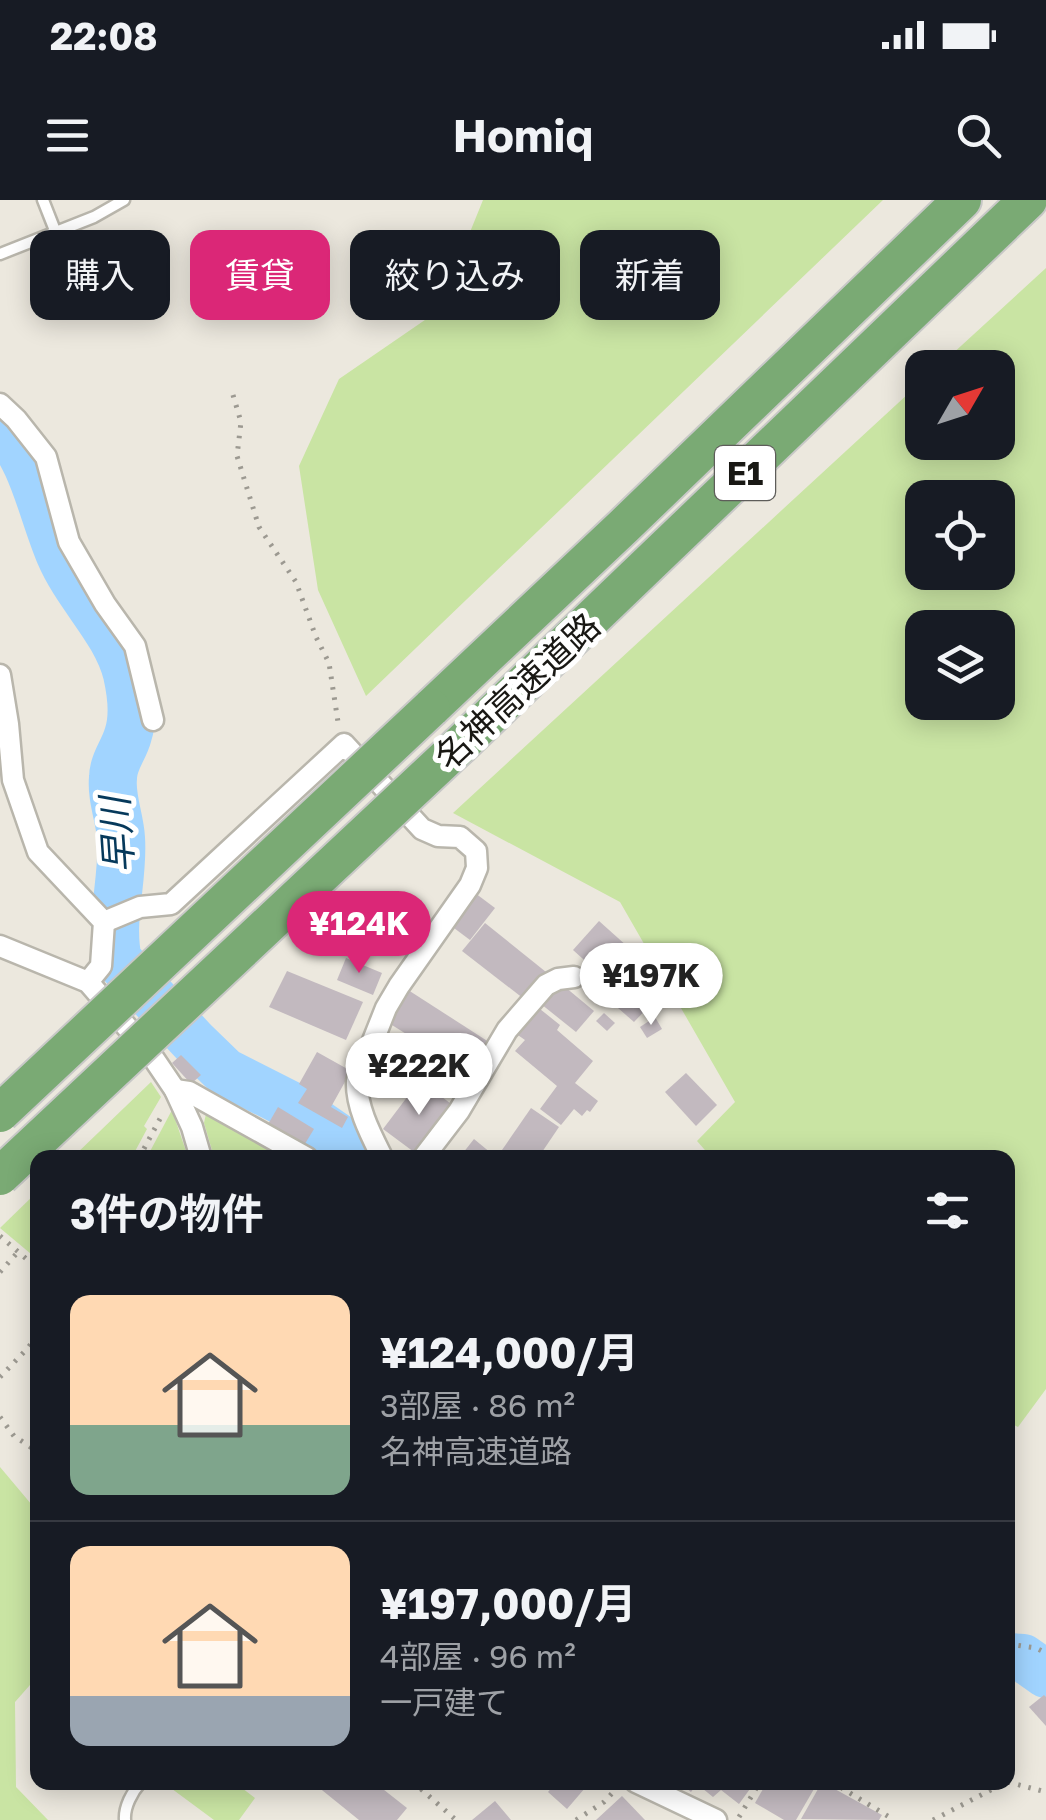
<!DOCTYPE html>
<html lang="ja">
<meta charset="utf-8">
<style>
body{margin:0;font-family:"Golos Text","Noto Sans JP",sans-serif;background:#242831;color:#f1f3f6;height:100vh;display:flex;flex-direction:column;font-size:38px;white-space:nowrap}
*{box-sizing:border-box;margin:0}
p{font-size:32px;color:#9ea1a6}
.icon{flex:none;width:55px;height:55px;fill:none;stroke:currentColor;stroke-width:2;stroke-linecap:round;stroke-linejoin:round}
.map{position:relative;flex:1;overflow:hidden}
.side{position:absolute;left:30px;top:950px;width:985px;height:640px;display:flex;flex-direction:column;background:#171b24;border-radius:20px;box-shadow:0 5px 25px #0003}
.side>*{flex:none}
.banner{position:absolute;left:30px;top:30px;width:988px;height:90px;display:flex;gap:20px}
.needle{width:65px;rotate:51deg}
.tools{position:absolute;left:905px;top:150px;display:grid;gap:20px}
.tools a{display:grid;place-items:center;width:110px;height:110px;border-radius:20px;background:#171b24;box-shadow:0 5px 25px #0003;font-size:50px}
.price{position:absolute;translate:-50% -85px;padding:0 22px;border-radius:35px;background:#fff;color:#222;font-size:32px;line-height:65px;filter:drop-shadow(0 2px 5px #0008)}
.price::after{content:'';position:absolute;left:50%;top:60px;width:30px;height:22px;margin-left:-15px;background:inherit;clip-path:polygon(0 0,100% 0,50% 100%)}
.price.on{background:#db2777;color:#fff}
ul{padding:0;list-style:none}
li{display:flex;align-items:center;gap:30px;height:250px;padding:0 40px}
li+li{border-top:2px solid #363941}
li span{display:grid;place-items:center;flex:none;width:280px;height:200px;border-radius:20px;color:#555}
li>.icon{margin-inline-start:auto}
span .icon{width:120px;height:120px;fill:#fffc;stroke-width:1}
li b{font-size:42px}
h2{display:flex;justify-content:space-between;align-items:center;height:120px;padding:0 40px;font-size:42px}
.chip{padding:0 35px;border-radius:20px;background:#171b24;box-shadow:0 5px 25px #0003;font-size:35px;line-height:90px}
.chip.on{background:#db2777;color:#fff}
.status{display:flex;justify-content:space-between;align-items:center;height:70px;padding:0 50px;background:#171b24;direction:ltr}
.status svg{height:28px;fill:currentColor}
header{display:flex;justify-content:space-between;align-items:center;height:130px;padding:0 40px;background:#171b24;font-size:45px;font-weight:700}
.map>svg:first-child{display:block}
.green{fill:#c9e4a3;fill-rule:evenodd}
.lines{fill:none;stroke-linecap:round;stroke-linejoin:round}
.river{stroke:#a1d4ff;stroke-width:48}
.building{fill:#c2b9bf}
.lane-casing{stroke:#b9b6ac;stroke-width:15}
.street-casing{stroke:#b9b6ac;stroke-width:25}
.highway-casing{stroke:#c8c8c7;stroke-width:42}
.path{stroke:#9c9991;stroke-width:5;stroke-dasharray:2.5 8;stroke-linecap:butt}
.lane{stroke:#fff;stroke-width:10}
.street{stroke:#fff;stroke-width:20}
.highway{stroke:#7aaa74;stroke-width:38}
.highway-bridge-casing{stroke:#c8c8c7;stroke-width:42;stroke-linecap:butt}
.highway-bridge{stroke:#7aaa74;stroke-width:38}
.labels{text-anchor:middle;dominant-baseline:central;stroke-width:10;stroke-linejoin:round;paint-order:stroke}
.shield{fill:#fff;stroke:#5e5d5a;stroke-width:2.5}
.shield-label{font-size:32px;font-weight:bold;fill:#191814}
.street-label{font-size:35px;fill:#191814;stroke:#fff}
.water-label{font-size:38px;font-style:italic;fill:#06395b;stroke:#fff}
</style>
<div class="status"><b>22:08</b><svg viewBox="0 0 49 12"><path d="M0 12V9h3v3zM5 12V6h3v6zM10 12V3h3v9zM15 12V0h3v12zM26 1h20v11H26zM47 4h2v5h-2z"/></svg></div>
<header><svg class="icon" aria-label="menu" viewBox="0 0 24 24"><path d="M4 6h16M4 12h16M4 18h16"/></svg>Homiq<svg class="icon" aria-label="search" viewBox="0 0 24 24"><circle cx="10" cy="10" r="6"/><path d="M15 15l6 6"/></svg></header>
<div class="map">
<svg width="1046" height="1620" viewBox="0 0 1046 1620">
<rect width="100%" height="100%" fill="#ece8de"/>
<g class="green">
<path d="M483,0H883L366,496L318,390L299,266L339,179L438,111Z"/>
<path d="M1046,68V1189L1018,1227L1008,1222V958L711,957L697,941L735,902L620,702L453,613L922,181V242H998V168L938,167ZM922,298H998V372H922ZM922,428H998V502H922Z"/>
<path d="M151,882L161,897L144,926L147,929L132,957H73Z"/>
<path d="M207,909L280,951L276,957H214L204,923Z"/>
<path d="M172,910L188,957H147Z"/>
<path d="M37,992V1059L0,1028Z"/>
<path d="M0,1267L37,1311V1477L15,1502L16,1587L48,1620H0Z"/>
<path d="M164,1583H240L238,1585L255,1598L239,1620H214Z"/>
</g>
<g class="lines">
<g class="river">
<path d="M0,224C34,260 41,310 60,355C78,397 116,430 127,474C131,492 134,517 128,535C124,550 113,562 113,578C111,598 120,619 121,638C124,679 109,720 118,760L194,842L225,872L294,907L368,958"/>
<path d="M1008,1457L1023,1458L1046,1474"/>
</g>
</g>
<g class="building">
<path d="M475,693L495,708L470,740L450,725Z"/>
<path d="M599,721L647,764L621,793L573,750Z"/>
<path d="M485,723L546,772L524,799L462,751Z"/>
<path d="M346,758L382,773L373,795L337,780Z"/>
<path d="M287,771L363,802L346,840L269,807Z"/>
<path d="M559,782L594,811L576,832L541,804Z"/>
<path d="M639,785L655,800L634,822L618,808Z"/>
<path d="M405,788L492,844L473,876L384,820Z"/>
<path d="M535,805L560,825L557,830L593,861L575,883L598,901L590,912L587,910L582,916L574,909L561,925L540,909L557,886L515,851L525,840L515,833Z"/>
<path d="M604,813L615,823L607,831L596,821Z"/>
<path d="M655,817L662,829L647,838L640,827Z"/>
<path d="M317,852L351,871L331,907L348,917L342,928L298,903L307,889L299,884Z"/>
<path d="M181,855L201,875L191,884L172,863Z"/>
<path d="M686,873L717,905L696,926L665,892Z"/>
<path d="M420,880L455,907L418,955L383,929Z"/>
<path d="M278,907L314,929L303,947L267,926Z"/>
<path d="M531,908L559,927L538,958H512L502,950Z"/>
<path d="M474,939L497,958H459Z"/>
<path d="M1044,1495L1046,1497V1526L1029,1507Z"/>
<path d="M312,1582H374L407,1608L397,1620H359Z"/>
<path d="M556,1582H579L585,1588L567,1609L548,1592Z"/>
<path d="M679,1582H755L739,1604L721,1590L713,1597L697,1584L691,1592Z"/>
<path d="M767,1582H818L796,1620H784L755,1603Z"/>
<path d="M822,1582L882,1615L879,1620L801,1619Z"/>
<path d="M622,1596L645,1620H596Z"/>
<path d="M495,1601L511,1620H472Z"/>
</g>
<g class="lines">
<g class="lane-casing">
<g id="lane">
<path d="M43,0L56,33"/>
<path d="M0,54L94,17L124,0"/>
<path d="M125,1620C124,1607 132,1592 141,1582"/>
</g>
</g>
<g class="street-casing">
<g id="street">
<path d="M0,204L16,219L46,257L69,342L105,404L135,446L153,520"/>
<path d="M0,475L8,524L13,580L38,652L104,722L101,766L88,782"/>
<path d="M104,722L140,707L171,704L344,544L422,629L438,636L460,637L476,651L477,668L470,685L399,786L386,808L357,881C356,906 370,933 381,955"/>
<path d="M0,746L88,782L152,856L175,890L192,927L201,958"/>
<path d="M175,890L189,892L307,958"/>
<path d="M423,958L459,911L507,830L546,785L558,779L574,777"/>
<path d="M636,1582L716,1620"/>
</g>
</g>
<g class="highway-casing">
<g id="highway">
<path d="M431,508L624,326L962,0"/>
<path d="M460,545L1028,0"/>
</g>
</g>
<g class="path">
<path d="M233,195L241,222L237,256L259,327L296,382L316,437L329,463L338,522"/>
<path d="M139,958L162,915"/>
<path d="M0,1036L38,1069"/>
<path d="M0,1072L18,1052"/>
<path d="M0,1177L27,1149L38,1135"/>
<path d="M0,1217L14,1236L38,1252"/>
<path d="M1008,1444L1036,1448L1046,1453"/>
<path d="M413,1582L456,1620"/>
<path d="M832,1582L894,1620"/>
<path d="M1008,1582L1046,1592"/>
<path d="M739,1617L760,1582"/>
<path d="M576,1620L604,1602L616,1589"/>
<path d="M933,1620L1006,1582"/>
</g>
<use href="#lane" class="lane"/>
<use href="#street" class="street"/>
<use href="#highway" class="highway"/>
<g class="highway-bridge-casing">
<g id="highway-bridge">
<path d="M0,913L431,508"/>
<path d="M0,976L460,545"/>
</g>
</g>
<use href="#highway-bridge" class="highway-bridge"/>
</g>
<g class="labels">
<rect class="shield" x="715" y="246" width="60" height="54" rx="8"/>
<g class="shield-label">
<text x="745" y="273">E1</text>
</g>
<g class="street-label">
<text transform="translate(517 491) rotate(-43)">名神高速道路</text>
</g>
<g class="water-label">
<text transform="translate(116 635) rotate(-94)">早川</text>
</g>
</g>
</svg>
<div class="tools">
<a><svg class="needle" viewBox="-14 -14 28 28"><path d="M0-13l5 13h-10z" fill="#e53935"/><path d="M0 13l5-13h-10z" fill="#9ea1a6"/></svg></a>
<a><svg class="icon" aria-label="locate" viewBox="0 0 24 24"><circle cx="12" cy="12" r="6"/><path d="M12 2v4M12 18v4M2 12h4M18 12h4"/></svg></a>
<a><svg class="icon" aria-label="layers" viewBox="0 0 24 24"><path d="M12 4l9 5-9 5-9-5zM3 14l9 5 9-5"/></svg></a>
</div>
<b class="price on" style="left:359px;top:776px">¥124K</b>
<b class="price" style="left:651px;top:828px">¥197K</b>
<b class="price" style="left:419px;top:918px">¥222K</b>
<div class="banner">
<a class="chip">購入</a>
<a class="chip on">賃貸</a>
<a class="chip">絞り込み</a>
<a class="chip">新着</a>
</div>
<section class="side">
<h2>3件の物件<svg class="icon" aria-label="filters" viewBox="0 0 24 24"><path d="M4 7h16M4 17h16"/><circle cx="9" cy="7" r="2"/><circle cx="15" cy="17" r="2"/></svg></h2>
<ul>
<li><span style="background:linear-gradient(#ffd9b3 65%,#7fa58c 0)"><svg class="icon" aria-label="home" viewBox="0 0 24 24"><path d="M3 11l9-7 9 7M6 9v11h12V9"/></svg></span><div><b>¥124,000/月</b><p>3部屋 · 86 m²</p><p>名神高速道路</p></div></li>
<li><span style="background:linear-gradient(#ffd9b3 75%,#9aa5b1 0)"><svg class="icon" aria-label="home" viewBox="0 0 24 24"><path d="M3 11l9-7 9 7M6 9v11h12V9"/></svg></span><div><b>¥197,000/月</b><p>4部屋 · 96 m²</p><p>一戸建て</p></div></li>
</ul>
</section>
</div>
